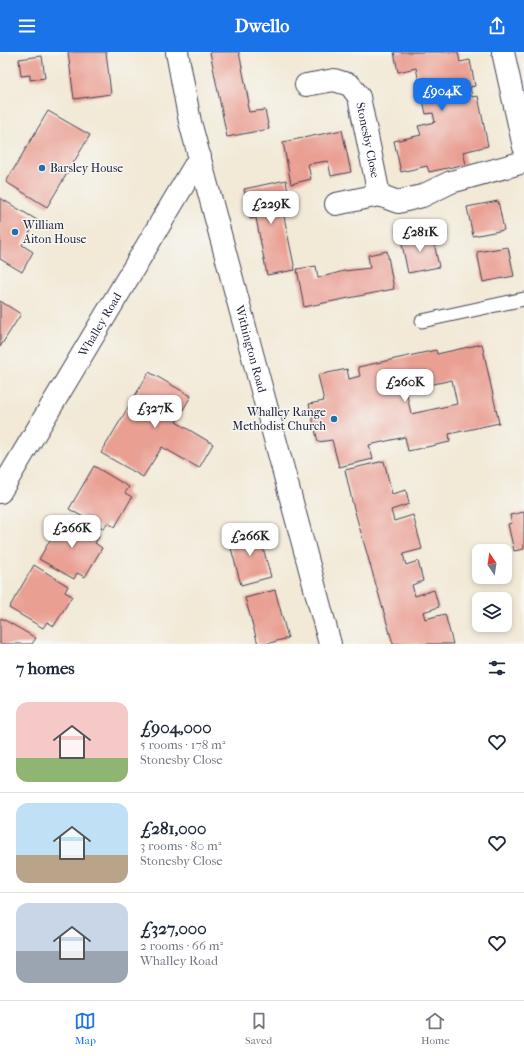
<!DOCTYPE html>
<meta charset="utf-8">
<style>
body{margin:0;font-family:"IM FELL French Canon",serif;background:#f6f6f7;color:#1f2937;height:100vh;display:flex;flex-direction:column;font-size:15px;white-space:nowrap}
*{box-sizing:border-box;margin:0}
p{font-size:13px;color:#747a83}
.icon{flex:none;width:22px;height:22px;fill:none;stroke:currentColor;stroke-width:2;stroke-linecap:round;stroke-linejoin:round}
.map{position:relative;height:592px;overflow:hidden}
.details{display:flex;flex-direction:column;background:#fff;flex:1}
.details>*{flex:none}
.needle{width:26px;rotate:347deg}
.controls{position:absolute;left:472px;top:492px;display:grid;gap:8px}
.controls a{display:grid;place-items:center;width:40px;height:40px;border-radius:8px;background:#fff;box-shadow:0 2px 6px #0003;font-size:20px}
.price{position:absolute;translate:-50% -34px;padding:0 9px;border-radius:8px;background:#fff;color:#222;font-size:13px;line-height:26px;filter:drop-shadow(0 1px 2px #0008)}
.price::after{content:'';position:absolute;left:50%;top:24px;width:12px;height:9px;margin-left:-6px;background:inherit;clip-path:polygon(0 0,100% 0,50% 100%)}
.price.on{background:#1a73e8;color:#fff}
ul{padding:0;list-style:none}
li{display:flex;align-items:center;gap:12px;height:100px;padding:0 16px}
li+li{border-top:1px solid #e0e1e3}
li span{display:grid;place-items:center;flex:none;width:112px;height:80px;border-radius:12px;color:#555}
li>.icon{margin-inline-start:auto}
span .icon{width:48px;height:48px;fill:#fffc;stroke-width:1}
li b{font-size:17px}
h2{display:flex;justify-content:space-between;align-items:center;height:48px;padding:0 16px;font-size:17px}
header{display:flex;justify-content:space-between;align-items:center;height:52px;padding:0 16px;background:#1a73e8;color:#fff;font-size:18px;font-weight:800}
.tabs{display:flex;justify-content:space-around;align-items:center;height:56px;border-top:1px solid #e0e1e3;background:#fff;font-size:11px;color:#747a83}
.tabs a{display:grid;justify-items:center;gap:2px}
.tabs .on{color:#1a73e8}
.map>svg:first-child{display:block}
.building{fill:#ea9f93;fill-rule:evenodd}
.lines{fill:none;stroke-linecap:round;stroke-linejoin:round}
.lane-casing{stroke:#414052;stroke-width:15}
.street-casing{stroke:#414052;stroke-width:24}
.secondary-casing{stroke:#414052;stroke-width:24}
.lane{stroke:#fff;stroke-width:13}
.street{stroke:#fff;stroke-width:22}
.secondary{stroke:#fff;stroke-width:22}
.poi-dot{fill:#1f6fb2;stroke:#f6f6f2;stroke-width:1.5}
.labels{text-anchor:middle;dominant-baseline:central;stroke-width:3;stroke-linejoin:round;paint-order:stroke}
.street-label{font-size:12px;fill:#22223b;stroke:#f6f6f2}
.poi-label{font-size:12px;fill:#22223b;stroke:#f6f6f2;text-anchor:start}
</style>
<header><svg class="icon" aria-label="menu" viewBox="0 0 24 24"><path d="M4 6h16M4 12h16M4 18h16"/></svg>Dwello<svg class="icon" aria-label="share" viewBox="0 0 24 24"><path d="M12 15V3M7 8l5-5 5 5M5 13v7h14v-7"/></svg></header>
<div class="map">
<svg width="524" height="592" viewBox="0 0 524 592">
<rect width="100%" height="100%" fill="#f6f6f2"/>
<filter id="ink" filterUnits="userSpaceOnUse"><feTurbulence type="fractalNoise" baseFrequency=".025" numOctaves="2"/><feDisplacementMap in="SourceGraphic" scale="8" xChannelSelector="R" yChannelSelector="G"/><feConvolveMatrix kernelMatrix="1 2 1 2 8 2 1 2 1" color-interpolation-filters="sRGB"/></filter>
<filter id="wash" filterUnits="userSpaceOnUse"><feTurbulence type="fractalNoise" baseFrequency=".012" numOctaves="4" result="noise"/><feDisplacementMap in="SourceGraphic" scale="16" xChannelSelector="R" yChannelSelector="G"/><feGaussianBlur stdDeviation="0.9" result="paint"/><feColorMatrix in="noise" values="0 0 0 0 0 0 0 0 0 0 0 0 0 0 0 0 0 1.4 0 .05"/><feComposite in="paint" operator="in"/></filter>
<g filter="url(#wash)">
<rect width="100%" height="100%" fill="#f2e9d6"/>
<g id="blocks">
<g class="building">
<path d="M68,0H106L111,42L74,47Z"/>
<path d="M210,0H239L249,51L247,52L249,60L265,58L269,77L227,85Z"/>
<path d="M394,0H458L460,10L470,8L475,34L470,35L472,45L478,44L488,94L463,100L466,112L429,120L427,114L401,120L394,89L421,83L418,74L435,70L433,61L426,62L416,16L398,20Z"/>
<path d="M42,4L45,26L30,28V23L21,24L19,7Z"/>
<path d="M48,59L90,83L47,155L6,130Z"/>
<path d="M342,78L351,120L331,124L328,109L308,112L311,127L291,132L283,90Z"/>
<path d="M286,128L289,148L276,151L278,162L283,160L295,218L267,223L256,166L250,167L244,137Z"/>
<path d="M0,146L37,168L22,193L33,200L22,220L0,207Z"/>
<path d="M498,149L504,178L473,184L467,155Z"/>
<path d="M432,181L439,215L408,221L401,187Z"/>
<path d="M508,195L514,224L483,230L477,200Z"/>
<path d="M387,199L394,237L304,255L297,217L316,214L318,226L344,219L370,216L368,203Z"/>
<path d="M0,249L21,262L0,295Z"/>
<path d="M482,292L499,371L449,382L450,390L408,399L405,385L369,393L373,407L339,415L332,388L318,390L309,352L324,349L318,323L347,317L349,327L360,324L358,315L436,298L437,302ZM452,328L457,352L411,362L406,338Z"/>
<path d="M149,320L191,344L176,370L213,392L199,416L162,395L143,425L101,401Z"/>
<path d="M384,409L392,442L406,438L409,452L391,458L394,469L413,463L422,497L403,502L406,513L418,509L423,529L412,533L415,544L434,538L439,555L423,560L425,567L445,562L453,592H393L353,453L345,418Z"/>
<path d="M94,414L129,435L125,441L132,445L115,475L107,471L104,477L69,457Z"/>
<path d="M524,460V497L514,499L508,472L512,471L510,463Z"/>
<path d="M64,464L99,485L95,491L102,496L85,525L77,521L74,527L39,507Z"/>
<path d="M258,477L271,525L241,533L228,485Z"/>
<path d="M34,513L68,534L65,540L72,544L54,574L47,570L43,576L9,556Z"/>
<path d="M275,538L288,586L266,592H258L245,546Z"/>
<path d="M1,566L36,586L32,592H0V568Z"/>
</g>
</g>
</g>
<g filter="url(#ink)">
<use href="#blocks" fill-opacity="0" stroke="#414052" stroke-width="1"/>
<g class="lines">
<g class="lane-casing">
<path id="lane" d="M422,269L524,247"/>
</g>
<g class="street-casing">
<g id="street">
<path d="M503,0L524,95"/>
<path id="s1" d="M306,33L334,28L350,33L359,45L379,143L398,150L422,144L451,130L524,110"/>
<path d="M336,152L379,143"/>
<path id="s2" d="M0,440L200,105"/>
</g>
</g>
<g class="secondary-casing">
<g id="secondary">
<path id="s3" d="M177,0L190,70L330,592"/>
</g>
</g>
<use href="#lane" class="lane"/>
<use href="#street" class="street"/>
<use href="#secondary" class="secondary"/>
</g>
</g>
<g class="poi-dot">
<circle cx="42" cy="116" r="4"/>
<circle cx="15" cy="180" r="4"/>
<circle cx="334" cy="367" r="4"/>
</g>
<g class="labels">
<g class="street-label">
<text stroke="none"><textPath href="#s1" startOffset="104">Stonesby Close</textPath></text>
<text stroke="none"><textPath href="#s2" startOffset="195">Whalley Road</textPath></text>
<text stroke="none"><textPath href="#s3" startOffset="306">Withington Road</textPath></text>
</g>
<g class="poi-label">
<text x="50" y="116">Barsley House</text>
<text x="23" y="173">William<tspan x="23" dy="14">Aiton House</tspan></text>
<text x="326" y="360" text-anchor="end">Whalley Range<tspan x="326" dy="14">Methodist Church</tspan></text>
</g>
</g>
</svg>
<div class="controls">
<a><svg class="needle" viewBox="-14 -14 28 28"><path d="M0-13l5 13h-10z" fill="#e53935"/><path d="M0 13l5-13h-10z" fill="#747a83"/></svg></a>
<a><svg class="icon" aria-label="layers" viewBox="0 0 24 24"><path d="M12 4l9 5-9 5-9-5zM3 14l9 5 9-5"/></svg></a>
</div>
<b class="price on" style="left:442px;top:60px">£904K</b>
<b class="price" style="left:271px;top:173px">£229K</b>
<b class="price" style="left:420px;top:201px">£281K</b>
<b class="price" style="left:405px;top:351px">£260K</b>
<b class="price" style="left:155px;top:377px">£327K</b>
<b class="price" style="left:72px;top:497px">£266K</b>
<b class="price" style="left:250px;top:505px">£266K</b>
</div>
<section class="details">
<h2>7 homes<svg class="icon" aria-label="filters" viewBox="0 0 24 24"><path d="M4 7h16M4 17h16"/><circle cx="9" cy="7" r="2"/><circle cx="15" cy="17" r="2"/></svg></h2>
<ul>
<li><span style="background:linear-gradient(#f6c9c9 70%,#8fb573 0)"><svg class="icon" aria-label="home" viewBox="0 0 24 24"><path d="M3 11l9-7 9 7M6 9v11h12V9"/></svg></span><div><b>£904,000</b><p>5 rooms · 178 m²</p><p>Stonesby Close</p></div><svg class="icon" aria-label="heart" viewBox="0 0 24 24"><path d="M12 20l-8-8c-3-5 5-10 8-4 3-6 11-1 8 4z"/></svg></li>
<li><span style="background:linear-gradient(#bfe0f5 65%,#b9a48a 0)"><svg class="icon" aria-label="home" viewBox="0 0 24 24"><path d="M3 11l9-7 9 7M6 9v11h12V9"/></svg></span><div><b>£281,000</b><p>3 rooms · 80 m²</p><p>Stonesby Close</p></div><svg class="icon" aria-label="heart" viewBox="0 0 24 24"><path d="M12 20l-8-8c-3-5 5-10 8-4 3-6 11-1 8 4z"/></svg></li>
<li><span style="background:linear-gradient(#c9d6e8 60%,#9aa5b1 0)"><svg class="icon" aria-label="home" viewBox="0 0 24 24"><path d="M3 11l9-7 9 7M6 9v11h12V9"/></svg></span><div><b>£327,000</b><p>2 rooms · 66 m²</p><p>Whalley Road</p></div><svg class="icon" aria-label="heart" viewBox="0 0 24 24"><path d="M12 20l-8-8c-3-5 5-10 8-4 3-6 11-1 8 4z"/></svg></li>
</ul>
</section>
<nav class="tabs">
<a class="on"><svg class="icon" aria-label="map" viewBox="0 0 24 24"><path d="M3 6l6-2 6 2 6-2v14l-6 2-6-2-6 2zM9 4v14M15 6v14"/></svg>Map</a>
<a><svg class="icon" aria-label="saved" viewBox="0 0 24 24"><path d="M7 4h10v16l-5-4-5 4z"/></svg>Saved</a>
<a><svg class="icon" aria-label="home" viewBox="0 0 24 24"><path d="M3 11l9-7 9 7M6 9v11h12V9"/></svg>Home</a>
</nav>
